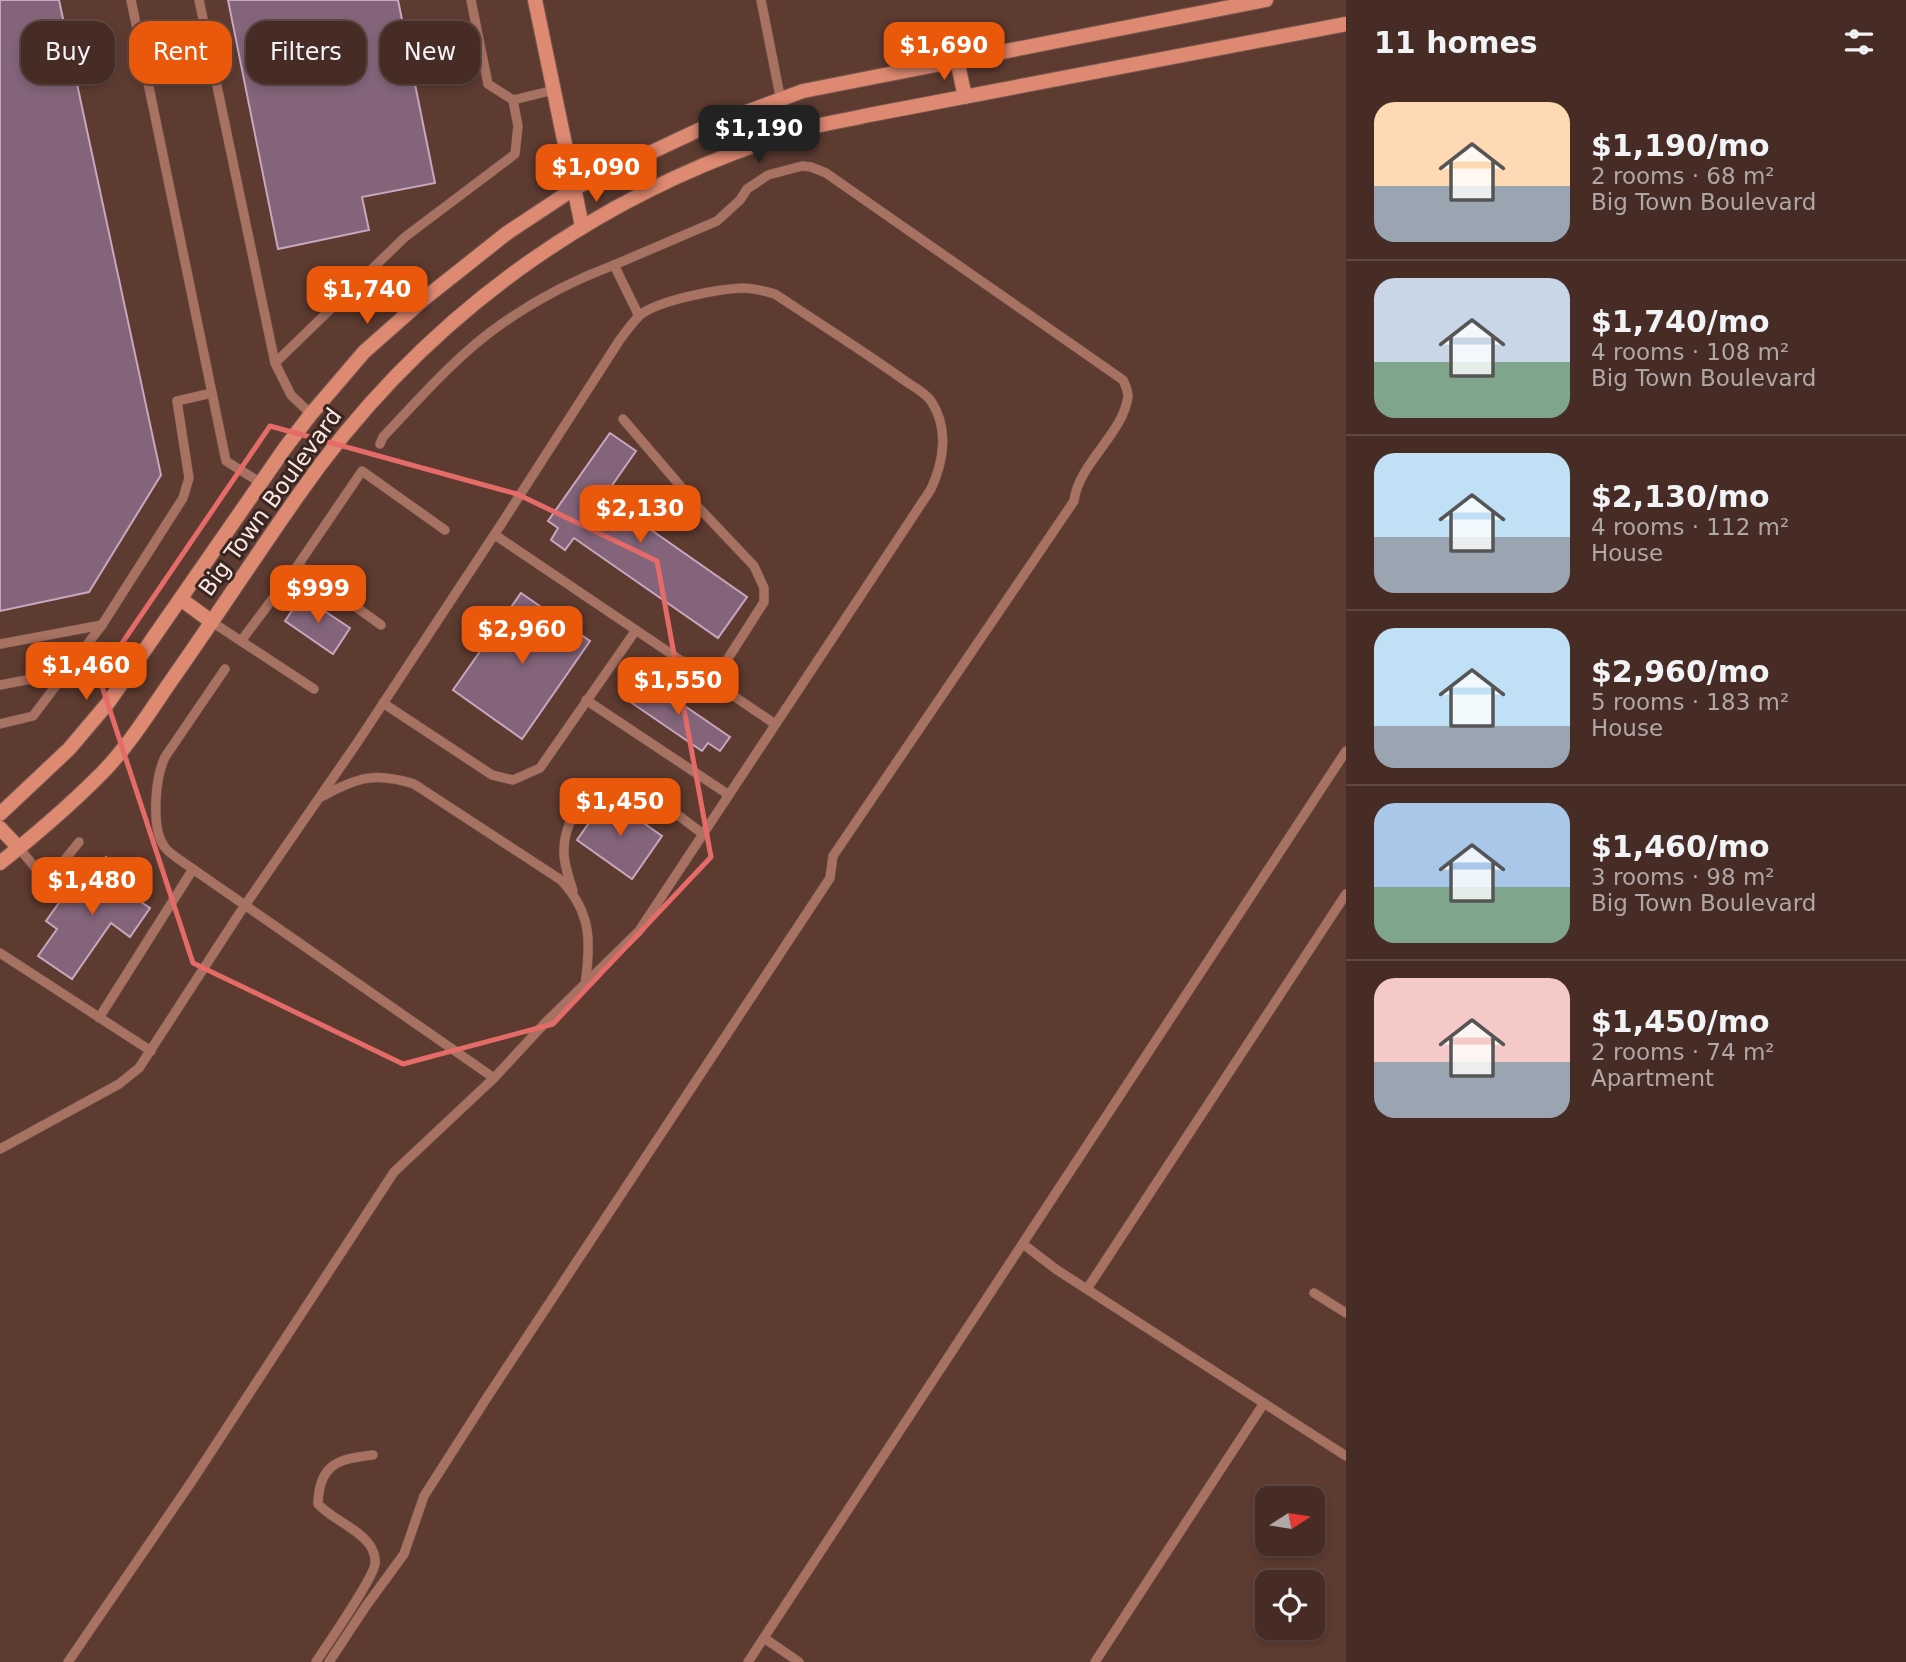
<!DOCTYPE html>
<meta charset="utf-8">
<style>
body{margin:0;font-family:"DejaVu Sans",sans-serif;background:#4d342d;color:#f1f3f6;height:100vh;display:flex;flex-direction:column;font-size:26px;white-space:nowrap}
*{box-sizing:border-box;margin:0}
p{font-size:23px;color:#b0a7a7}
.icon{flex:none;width:38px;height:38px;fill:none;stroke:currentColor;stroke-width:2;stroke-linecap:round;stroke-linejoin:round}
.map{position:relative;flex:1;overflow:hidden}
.details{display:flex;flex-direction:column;background:#462c25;width:560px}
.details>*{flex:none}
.hud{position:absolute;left:21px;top:21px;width:665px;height:63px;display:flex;gap:14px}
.needle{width:46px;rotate:78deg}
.tools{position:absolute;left:1255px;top:1486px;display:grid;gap:14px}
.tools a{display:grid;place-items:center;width:70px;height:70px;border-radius:14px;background:#462c25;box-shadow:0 4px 10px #0003,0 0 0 2px #5e4842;font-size:35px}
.price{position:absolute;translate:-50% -60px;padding:0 16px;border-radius:14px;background:#ea580c;color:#fff;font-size:23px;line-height:46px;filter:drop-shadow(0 2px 4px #0008)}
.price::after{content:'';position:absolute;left:50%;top:42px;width:21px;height:16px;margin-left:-10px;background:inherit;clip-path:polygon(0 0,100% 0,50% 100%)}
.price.active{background:#222;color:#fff}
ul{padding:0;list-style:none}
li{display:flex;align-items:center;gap:21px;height:175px;padding:0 28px}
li+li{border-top:2px solid #5e4842}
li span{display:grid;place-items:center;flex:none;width:196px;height:140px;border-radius:21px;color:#555}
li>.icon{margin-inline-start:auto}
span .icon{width:84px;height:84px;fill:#fffc;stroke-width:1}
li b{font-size:30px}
h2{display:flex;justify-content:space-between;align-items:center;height:84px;padding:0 28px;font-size:30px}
.tag{padding:0 24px;border-radius:21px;background:#462c25;box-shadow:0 4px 10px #0003,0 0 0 2px #5e4842;font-size:24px;line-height:63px}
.tag.active{background:#ea580c;color:#fff}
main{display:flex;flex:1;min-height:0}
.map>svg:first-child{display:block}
.building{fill:#83647a;stroke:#c8a6be;stroke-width:2}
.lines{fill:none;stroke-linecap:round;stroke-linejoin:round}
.lane-casing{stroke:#7a5a50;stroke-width:10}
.secondary-casing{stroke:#7a5a50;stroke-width:16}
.lane{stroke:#a87262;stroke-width:9}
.secondary{stroke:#de8971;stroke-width:14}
.marked{fill:none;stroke:#e46b68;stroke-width:5;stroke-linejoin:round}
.labels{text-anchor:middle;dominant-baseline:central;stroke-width:6;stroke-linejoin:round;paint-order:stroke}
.street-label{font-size:23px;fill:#fde7e0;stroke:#372622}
</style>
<main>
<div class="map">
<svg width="1346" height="1662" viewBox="0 0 1346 1662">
<rect width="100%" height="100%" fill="#5d3b31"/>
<g class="building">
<path d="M0,0H59L161,475L89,592L0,611Z"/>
<path d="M228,0H398L435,183L362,197L369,230L278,249Z"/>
<path d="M610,433L636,451L604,497L747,597L718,638L574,538L565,550L551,540L558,528L548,521Z"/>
<path d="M521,593L590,641L522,739L453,690Z"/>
<path d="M302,596L350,628L333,654L285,621Z"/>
<path d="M644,678L730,737L720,751L708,743L702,751L629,701Z"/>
<path d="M607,797L662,836L632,879L577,840Z"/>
<path d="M106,857L138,880L129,894L150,908L130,937L111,923L72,979L38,956L57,929L46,921L66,893L76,899Z"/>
</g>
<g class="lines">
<g class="lane-casing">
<g id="lane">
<path d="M131,0L212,393"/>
<path d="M199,0L275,363"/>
<path d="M761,0L788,136"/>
<path d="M513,100L554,90"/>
<path d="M311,414L291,395L275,363L405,237L515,154L518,126L513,100L488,84L471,0"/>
<path d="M623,419L700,509L754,566L764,588V602L713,682"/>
<path d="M380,444L383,437C420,398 456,356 500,325C535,300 574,280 614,265"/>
<path d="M495,535L775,724"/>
<path d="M298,565L381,625"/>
<path d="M212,622L314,689"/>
<path d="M241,641L298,565L362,471L445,530"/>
<path d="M0,644L102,625"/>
<path d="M225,669L165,757C155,778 151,827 164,846C167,851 173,855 177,858L494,1078"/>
<path d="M0,685L67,672"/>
<path d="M586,700L729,795"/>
<path d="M383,703L492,775L513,780L540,768L636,630"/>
<path d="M0,724L33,716L102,625L183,498L189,478L177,401L212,393L226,461L261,483"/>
<path d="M323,796C358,777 375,772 414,784L561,880C592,913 591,942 585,985"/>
<path d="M19,848L47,882L79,842"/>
<path d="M573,891C569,878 563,862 564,849C565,814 593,779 630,789C657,796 681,818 703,834"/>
<path d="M0,953L151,1051"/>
<path d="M99,1018L193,869"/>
<path d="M0,1149L119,1084L139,1068L239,914L357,743L500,526L619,341C625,333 632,323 639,316C657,300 719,289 743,288C754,288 764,291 775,294C817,322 860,349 901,378C910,385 925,392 931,401C949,428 944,461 931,489L639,931L545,1023L494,1078L394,1172L192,1481L68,1662"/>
<path d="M1023,1244L1057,1270L1346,1456"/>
<path d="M1087,1289L1346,894"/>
<path d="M1314,1293L1346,1313"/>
<path d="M764,1638L799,1662"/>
<path d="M316,1662C327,1645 373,1579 375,1564C376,1558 373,1549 369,1544C356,1527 333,1520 318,1504C319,1464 338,1459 373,1455"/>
<path d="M329,1662L366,1606L404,1554L424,1496L486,1399L830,878L833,856L1074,501C1078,464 1124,433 1128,396C1128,390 1125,385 1123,380L826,173L811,167L802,166L768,175L747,189L740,200L717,221L614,265L639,316"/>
<path d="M748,1662L1346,751"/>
<path d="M1095,1662L1264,1403"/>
</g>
</g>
<g class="secondary-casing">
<g id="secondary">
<path d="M535,0L582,226"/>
<path d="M957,60L965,97"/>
<path d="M182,600L212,622"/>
<path d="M0,814L69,749L108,703L285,448L311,414L364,352L425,298L507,233L575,188L641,157L703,128L803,91L1266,0"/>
<path d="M0,828L19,848"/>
<path d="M0,863C34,836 67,808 98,777C127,749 150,711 173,678C215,618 255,557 297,497C420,319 597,190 805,129C826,123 848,120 869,115L1346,24"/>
</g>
</g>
<use href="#lane" class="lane"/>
<use href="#secondary" class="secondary"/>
</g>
<path class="marked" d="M270,426L517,494L657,561L711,857L553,1024L403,1064L193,963L99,677Z"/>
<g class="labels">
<g class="street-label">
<text transform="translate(270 502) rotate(-54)">Big Town Boulevard</text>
</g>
</g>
</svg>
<div class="tools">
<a><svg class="needle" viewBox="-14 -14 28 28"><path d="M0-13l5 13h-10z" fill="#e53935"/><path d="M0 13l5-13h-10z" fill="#b0a7a7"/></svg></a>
<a><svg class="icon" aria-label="locate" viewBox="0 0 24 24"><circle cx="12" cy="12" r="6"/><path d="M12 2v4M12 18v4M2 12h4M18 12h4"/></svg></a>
</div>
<b class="price" style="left:944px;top:82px">$1,690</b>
<b class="price active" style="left:759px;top:165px">$1,190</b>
<b class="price" style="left:596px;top:204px">$1,090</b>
<b class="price" style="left:367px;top:326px">$1,740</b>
<b class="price" style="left:640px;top:545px">$2,130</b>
<b class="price" style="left:318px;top:625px">$999</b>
<b class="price" style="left:522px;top:666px">$2,960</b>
<b class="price" style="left:86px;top:702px">$1,460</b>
<b class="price" style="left:678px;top:717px">$1,550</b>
<b class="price" style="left:620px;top:838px">$1,450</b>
<b class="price" style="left:92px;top:917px">$1,480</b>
<div class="hud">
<a class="tag">Buy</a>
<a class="tag active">Rent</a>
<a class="tag">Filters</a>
<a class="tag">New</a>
</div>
</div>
<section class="details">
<h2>11 homes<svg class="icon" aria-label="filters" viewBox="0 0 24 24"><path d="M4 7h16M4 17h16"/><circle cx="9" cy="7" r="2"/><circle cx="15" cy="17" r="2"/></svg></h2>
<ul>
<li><span style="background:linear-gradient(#ffd9b3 60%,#9aa5b1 0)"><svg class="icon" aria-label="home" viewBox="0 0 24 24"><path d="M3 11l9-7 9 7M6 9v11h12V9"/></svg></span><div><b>$1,190/mo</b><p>2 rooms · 68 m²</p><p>Big Town Boulevard</p></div></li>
<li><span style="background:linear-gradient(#c9d6e8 60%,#7fa58c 0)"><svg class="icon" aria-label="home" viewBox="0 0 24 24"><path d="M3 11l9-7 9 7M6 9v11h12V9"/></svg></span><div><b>$1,740/mo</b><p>4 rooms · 108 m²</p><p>Big Town Boulevard</p></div></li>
<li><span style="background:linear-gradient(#bfe0f5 60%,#9aa5b1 0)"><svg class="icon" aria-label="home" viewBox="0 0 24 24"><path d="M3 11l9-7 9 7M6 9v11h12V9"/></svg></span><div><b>$2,130/mo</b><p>4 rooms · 112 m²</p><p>House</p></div></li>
<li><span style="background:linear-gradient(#bfe0f5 70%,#9aa5b1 0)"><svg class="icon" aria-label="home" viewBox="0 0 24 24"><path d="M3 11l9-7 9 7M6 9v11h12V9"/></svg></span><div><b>$2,960/mo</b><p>5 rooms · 183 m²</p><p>House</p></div></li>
<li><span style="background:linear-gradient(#a9c7e8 60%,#7fa58c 0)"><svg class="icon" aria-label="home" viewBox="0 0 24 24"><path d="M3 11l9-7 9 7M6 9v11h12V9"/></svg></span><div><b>$1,460/mo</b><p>3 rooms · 98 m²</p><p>Big Town Boulevard</p></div></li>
<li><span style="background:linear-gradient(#f6c9c9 60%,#9aa5b1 0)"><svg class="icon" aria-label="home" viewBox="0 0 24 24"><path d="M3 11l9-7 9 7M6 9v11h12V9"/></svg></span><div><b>$1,450/mo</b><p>2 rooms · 74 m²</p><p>Apartment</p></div></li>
</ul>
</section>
</main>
